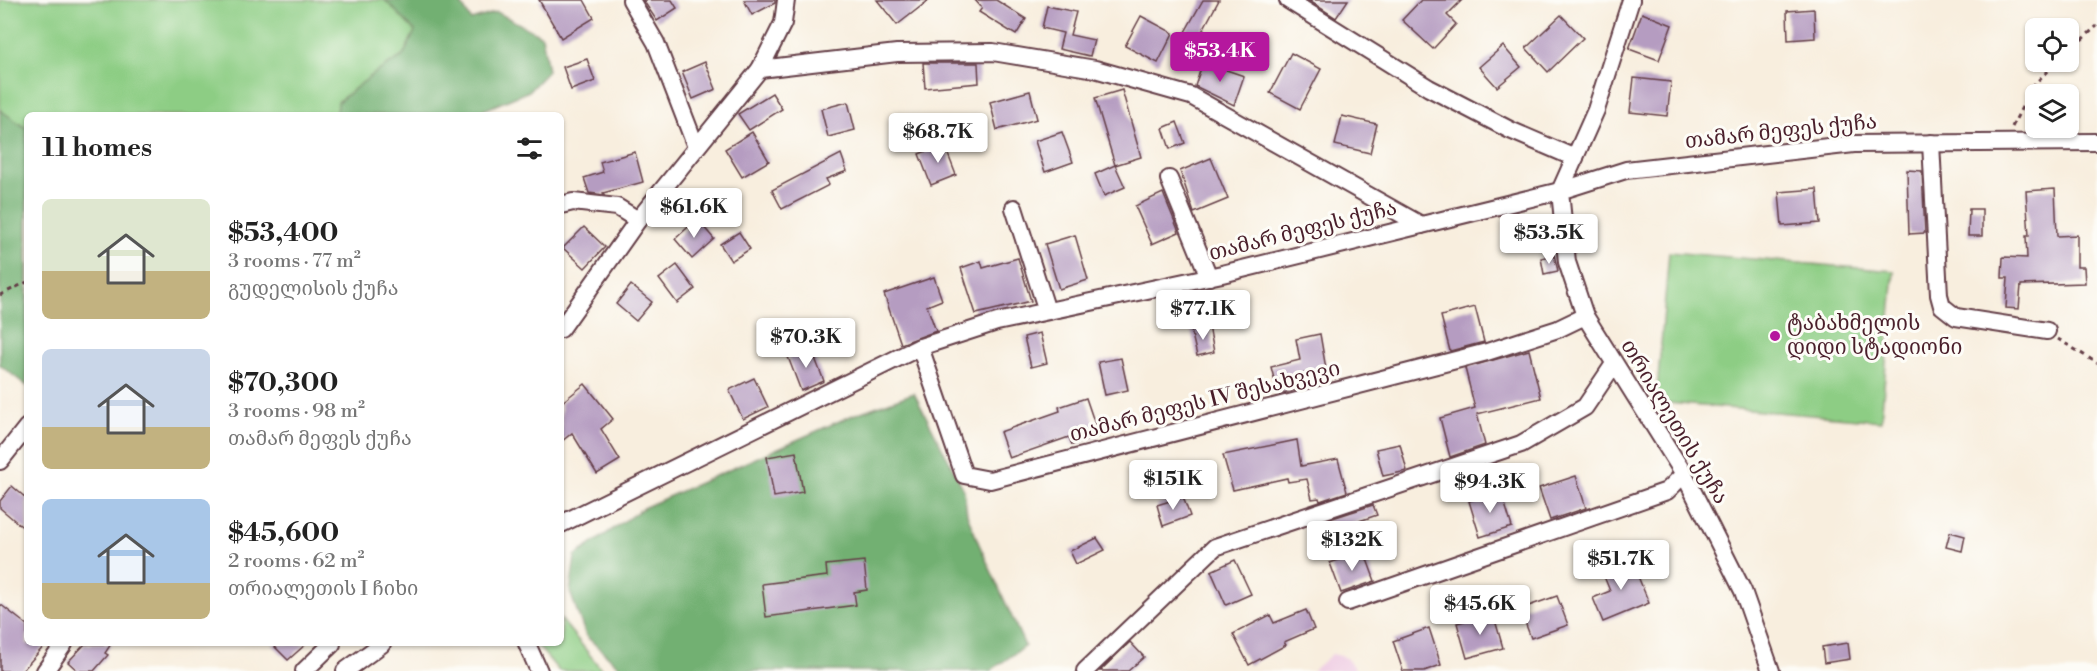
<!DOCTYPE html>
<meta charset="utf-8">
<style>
body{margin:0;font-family:"Libre Bodoni","Noto Serif Georgian",serif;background:#f2f2f2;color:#222;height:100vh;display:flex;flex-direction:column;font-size:22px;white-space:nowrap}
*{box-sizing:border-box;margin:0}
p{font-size:20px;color:#767676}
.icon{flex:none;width:33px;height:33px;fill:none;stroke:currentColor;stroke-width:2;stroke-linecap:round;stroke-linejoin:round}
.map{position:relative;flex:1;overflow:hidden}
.sheet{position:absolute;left:24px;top:112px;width:540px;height:534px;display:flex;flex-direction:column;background:#fff;border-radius:9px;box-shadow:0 2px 4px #0004}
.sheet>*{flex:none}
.buttons{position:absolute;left:2025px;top:18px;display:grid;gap:12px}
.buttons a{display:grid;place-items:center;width:54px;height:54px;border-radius:9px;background:#fff;box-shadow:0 2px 4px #0004;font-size:30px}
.price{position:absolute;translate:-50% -51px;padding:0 14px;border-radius:6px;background:#fff;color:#222;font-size:20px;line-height:39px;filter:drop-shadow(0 2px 3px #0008)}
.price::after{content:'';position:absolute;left:50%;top:36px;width:18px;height:14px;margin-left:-9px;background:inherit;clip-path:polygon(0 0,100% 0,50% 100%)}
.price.active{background:#b5179e;color:#fff}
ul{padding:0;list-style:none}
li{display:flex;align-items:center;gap:18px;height:150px;padding:0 18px}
li span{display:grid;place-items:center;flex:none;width:168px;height:120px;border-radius:9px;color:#555}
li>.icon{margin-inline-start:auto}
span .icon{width:72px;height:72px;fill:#fffc;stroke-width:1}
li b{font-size:26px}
h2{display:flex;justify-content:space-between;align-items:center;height:72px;padding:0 18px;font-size:26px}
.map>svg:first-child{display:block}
.built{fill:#f0d0e5}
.green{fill:#8dcd84;stroke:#6c7658;stroke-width:1.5}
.forest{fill:#72b072;stroke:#5e684e;stroke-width:1.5}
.building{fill:#b59cc1}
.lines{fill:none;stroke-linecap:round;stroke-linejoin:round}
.minor-casing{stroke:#643e46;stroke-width:20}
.path{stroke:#643e46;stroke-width:3;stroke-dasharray:4.5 4.5;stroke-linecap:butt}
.minor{stroke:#fff;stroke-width:16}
.poi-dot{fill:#b5179e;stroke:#fdfcf7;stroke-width:2}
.labels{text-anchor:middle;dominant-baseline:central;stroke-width:6;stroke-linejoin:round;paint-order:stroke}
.street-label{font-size:21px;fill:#4a1f2b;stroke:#fdfcf7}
.poi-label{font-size:21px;fill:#4a1f2b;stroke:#fdfcf7;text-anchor:start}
</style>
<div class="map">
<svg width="2097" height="671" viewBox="0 0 2097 671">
<rect width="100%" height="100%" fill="#fdfcf7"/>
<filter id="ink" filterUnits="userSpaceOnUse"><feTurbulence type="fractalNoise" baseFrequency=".0167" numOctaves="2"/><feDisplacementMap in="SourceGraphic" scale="12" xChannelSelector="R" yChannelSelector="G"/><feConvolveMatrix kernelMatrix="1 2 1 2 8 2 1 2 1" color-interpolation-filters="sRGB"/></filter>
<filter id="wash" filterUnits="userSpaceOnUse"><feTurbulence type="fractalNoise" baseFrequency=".008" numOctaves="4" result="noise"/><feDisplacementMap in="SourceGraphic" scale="24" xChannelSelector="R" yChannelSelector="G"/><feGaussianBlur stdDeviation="1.35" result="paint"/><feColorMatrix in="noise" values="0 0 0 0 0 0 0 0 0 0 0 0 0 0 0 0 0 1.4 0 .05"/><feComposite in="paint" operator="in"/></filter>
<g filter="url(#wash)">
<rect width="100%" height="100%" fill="#f8eede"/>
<path class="built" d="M1332,654L1345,657L1357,671H1312Z"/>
<g class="green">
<path d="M0,0H385L415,31L403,56L375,73L339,101L337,115L27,116V129L0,110Z"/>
<path d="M1669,252L1894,271L1881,421L1656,402Z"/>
<path d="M561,619L602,670L600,671H559L536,644H561Z"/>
</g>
<g class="forest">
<path d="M385,0H459L471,20L497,12L542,36L548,71L529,91L477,113L478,115H337L338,102L375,73L403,56L415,31Z"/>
<path d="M0,110L27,129V386L0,365Z"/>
<path d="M914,393L964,490L967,514L979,544L1025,646L990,671H624L586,636L570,592L575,556L643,508L853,415Z"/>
</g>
<g id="blocks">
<g class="building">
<path d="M539,0H584L594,18L561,38Z"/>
<path d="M643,0H672L677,8L657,21Z"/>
<path d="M744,0H775V3L752,15Z"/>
<path d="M877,0H929L897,25Z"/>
<path d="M975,0H996L1026,19L1016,35L979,12L982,8Z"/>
<path d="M1203,0H1219L1198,39L1185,32Z"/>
<path d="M1308,0H1348L1336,18Z"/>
<path d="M1421,0H1462L1447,15L1456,24L1433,49L1402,20Z"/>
<path d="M1047,6L1076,12L1070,35L1094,40L1090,56L1059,49L1063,33L1042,28Z"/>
<path d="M1814,9L1815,38L1788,40L1787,11Z"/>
<path d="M1642,13L1672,25L1659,60L1629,49Z"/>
<path d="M1561,15L1583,38L1548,72L1526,48Z"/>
<path d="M1141,16L1173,33L1158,63L1125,46Z"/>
<path d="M1503,46L1521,67L1497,87L1479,67Z"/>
<path d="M1291,53L1321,69L1300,109L1270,93Z"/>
<path d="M587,59L595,81L571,90L563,67Z"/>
<path d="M705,62L716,89L693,99L682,72Z"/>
<path d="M1203,62L1244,76L1234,105L1195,86Z"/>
<path d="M923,63H978L979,83L925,88Z"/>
<path d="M1634,78L1671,82L1667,116L1630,112Z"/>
<path d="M1122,90L1141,157L1115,165L1095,98Z"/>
<path d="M1030,91L1037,119L997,130L990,102Z"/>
<path d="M772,93L782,109L749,130L738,114Z"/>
<path d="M848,102L855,130L828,137L821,109Z"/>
<path d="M1342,116L1377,124L1370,153L1335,145Z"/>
<path d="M1177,122L1185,143L1170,149L1163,128Z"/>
<path d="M752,132L769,161L742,177L725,149Z"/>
<path d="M1062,132L1073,162L1045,172L1035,141Z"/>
<path d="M944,144L956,175L931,185L919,154Z"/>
<path d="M635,152L643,182L603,193L604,195L589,193L584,178L603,172L600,162Z"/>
<path d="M841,154L847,171L826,179L829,185L782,209L772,190Z"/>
<path d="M1211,158L1228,199L1194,213L1180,171Z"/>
<path d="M1115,165L1125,187L1104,196L1095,174Z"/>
<path d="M1907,170L1922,171L1925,233L1909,234Z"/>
<path d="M1817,189L1820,223L1782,226L1779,192Z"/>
<path d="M2055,189L2057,236L2077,235V267H2084L2085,283L2021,285L2019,309L2006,308L2008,278H2002L2003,257L2027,258L2026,236H2029L2026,191Z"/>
<path d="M1163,193L1179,232L1152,244L1135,206Z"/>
<path d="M1969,209H1982V236H1968Z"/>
<path d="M697,219L714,239L692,259L675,239Z"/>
<path d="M584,227L605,247L585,268L563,248Z"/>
<path d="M739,232L750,249L731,261L720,244Z"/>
<path d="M1075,235L1088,280L1059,289L1045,244Z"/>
<path d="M1554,255L1558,271L1544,274L1541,258Z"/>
<path d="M1018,258L1031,301L976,314L961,268L981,261L983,268Z"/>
<path d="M677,265L695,289L677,303L659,279Z"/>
<path d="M934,277L942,300L927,306L936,331L901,344L884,294Z"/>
<path d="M631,285L652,302L636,321L616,304Z"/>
<path d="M1475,307L1484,342L1450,351L1441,316Z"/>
<path d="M1209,326L1214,352L1197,356L1191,330Z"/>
<path d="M1040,333L1047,363L1031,367L1024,337Z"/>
<path d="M1320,334L1326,369L1296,375L1299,389L1278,394L1271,367L1300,360L1296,339Z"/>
<path d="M811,348L824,381L801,391L788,357Z"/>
<path d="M1529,350L1541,398L1477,414L1485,445L1450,457L1440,418L1475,408L1465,368Z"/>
<path d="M1121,358L1128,390L1105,395L1098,362Z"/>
<path d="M754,378L768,407L743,419L729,390Z"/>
<path d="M585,384L613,419L601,429L620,460L597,474L572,433L561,442V403Z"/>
<path d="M1086,398L1099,436L1072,445L1069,437L1009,458L1000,432L1060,411L1059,407Z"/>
<path d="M1297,440L1301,466L1338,459L1347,492L1320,501L1319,498L1312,499L1307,479L1288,482L1287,478L1233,490L1223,455Z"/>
<path d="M1400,444L1407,471L1383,476L1376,449Z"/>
<path d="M796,452L803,492L774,497L767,457Z"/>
<path d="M1576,476L1586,508L1550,520L1539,488Z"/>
<path d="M12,486L27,499V531L0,508V501Z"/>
<path d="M1501,491L1512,527L1480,537L1469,501Z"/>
<path d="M1183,497L1190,516L1163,526L1157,505Z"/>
<path d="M1373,505L1377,515L1330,531L1327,520Z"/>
<path d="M1950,532L1965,536L1962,551L1946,547Z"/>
<path d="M1097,538L1105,550L1076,564L1070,551Z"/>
<path d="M1364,551L1375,581L1341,593L1330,563Z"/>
<path d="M1630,557L1649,603L1603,622L1593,598L1610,591L1601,569Z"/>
<path d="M1235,560L1251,594L1226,605L1211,571Z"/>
<path d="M864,561L867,590L854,592L856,605L766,617L762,584L827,576L826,565Z"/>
<path d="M1557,596L1568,625L1531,638L1520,609Z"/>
<path d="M0,604L27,625V644H46L22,671H0Z"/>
<path d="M1306,610L1314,629L1284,642L1286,645L1249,665L1233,634L1270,615L1274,623Z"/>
<path d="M1493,613L1503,648L1467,658L1457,623Z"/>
<path d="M1429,628L1441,665L1424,671H1403L1393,641Z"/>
<path d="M1130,642L1144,657L1128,671H1100Z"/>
<path d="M1848,643L1850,659L1824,663L1822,647Z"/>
<path d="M85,644H111L105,653L108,655L94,671H78L68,662Z"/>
<path d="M272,644H306L288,660Z"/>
</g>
</g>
</g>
<g filter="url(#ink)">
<use href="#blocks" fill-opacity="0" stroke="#643e46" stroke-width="1.5"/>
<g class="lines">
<g class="minor-casing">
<g id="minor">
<path d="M631,0L656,43L696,147"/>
<path d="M1288,0L1429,88L1510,130L1575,158"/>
<path d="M760,69L897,53L993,52L1095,69L1191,96L1421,225"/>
<path d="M1931,143L1939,295L1942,306L1956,317L2047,331"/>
<path d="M1169,179L1209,277"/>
<path d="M1560,191L1567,262L1585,316L1684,474L1743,591L1771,671"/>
<path d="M1560,191L1596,110L1631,0"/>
<path d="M561,205L573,202L617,207L638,220"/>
<path d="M1014,208L1047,311"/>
<path d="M561,329L638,220L760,69L783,23L786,0"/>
<path d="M920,347L964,475L990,480L1487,352L1558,329L1585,316"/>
<path d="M0,461L27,427"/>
<path d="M561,524L920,347L997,322L1222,274L1560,191L1626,170L1854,144L2097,142"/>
<path d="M1348,602L1667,491L1684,474"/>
<path d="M527,644L539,671"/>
<path d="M45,671L64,644"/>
<path d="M304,671L332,644"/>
<path d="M345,671L382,644"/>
<path d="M1085,671L1215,547L1521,444L1585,407L1614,364"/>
</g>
</g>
<g class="path">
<path d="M2068,52L2097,26"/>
<path d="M2012,127L2033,85L2058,62"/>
<path d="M0,295L27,282"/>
<path d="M2058,339L2097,363"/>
</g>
<use href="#minor" class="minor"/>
</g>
</g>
<circle class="poi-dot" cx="1775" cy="336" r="6"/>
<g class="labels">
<g class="street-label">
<text transform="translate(1781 132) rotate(-6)">თამარ მეფეს ქუჩა</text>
<text transform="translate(1303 231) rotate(-14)">თამარ მეფეს ქუჩა</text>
<text transform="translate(1205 402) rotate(-14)">თამარ მეფეს IV შესახვევი</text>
<text transform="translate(1674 422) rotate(59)">თრიალეთის ქუჩა</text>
</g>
<g class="poi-label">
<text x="1787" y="324">ტაბახმელის<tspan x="1787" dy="24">დიდი სტადიონი</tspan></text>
</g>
</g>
</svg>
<div class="buttons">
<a><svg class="icon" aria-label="locate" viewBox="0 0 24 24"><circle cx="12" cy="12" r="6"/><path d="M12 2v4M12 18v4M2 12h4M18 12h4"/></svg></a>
<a><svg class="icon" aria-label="layers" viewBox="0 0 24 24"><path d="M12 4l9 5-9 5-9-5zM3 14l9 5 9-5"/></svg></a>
</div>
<b class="price active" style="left:1220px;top:83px">$53.4K</b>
<b class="price" style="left:938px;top:164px">$68.7K</b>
<b class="price" style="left:694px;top:239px">$61.6K</b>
<b class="price" style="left:1549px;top:265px">$53.5K</b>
<b class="price" style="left:1203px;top:341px">$77.1K</b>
<b class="price" style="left:806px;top:369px">$70.3K</b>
<b class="price" style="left:1173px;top:511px">$151K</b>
<b class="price" style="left:1490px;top:514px">$94.3K</b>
<b class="price" style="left:1352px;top:572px">$132K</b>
<b class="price" style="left:1621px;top:591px">$51.7K</b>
<b class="price" style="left:1480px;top:636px">$45.6K</b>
<section class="sheet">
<h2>11 homes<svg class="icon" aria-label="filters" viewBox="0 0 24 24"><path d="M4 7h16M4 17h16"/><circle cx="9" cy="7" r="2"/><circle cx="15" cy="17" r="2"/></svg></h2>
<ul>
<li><span style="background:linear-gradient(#dfe7d0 60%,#c2b280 0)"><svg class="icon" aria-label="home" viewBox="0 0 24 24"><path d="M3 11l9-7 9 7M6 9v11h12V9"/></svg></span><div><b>$53,400</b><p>3 rooms · 77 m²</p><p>გუდელისის ქუჩა</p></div></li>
<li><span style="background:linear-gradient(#c9d6e8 65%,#c2b280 0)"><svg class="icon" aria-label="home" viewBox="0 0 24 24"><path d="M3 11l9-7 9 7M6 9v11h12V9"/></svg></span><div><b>$70,300</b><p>3 rooms · 98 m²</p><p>თამარ მეფეს ქუჩა</p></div></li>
<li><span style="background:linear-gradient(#a9c7e8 70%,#c2b280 0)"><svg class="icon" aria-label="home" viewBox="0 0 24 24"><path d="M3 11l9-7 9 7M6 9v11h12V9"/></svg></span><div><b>$45,600</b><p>2 rooms · 62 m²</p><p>თრიალეთის I ჩიხი</p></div></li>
</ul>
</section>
</div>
